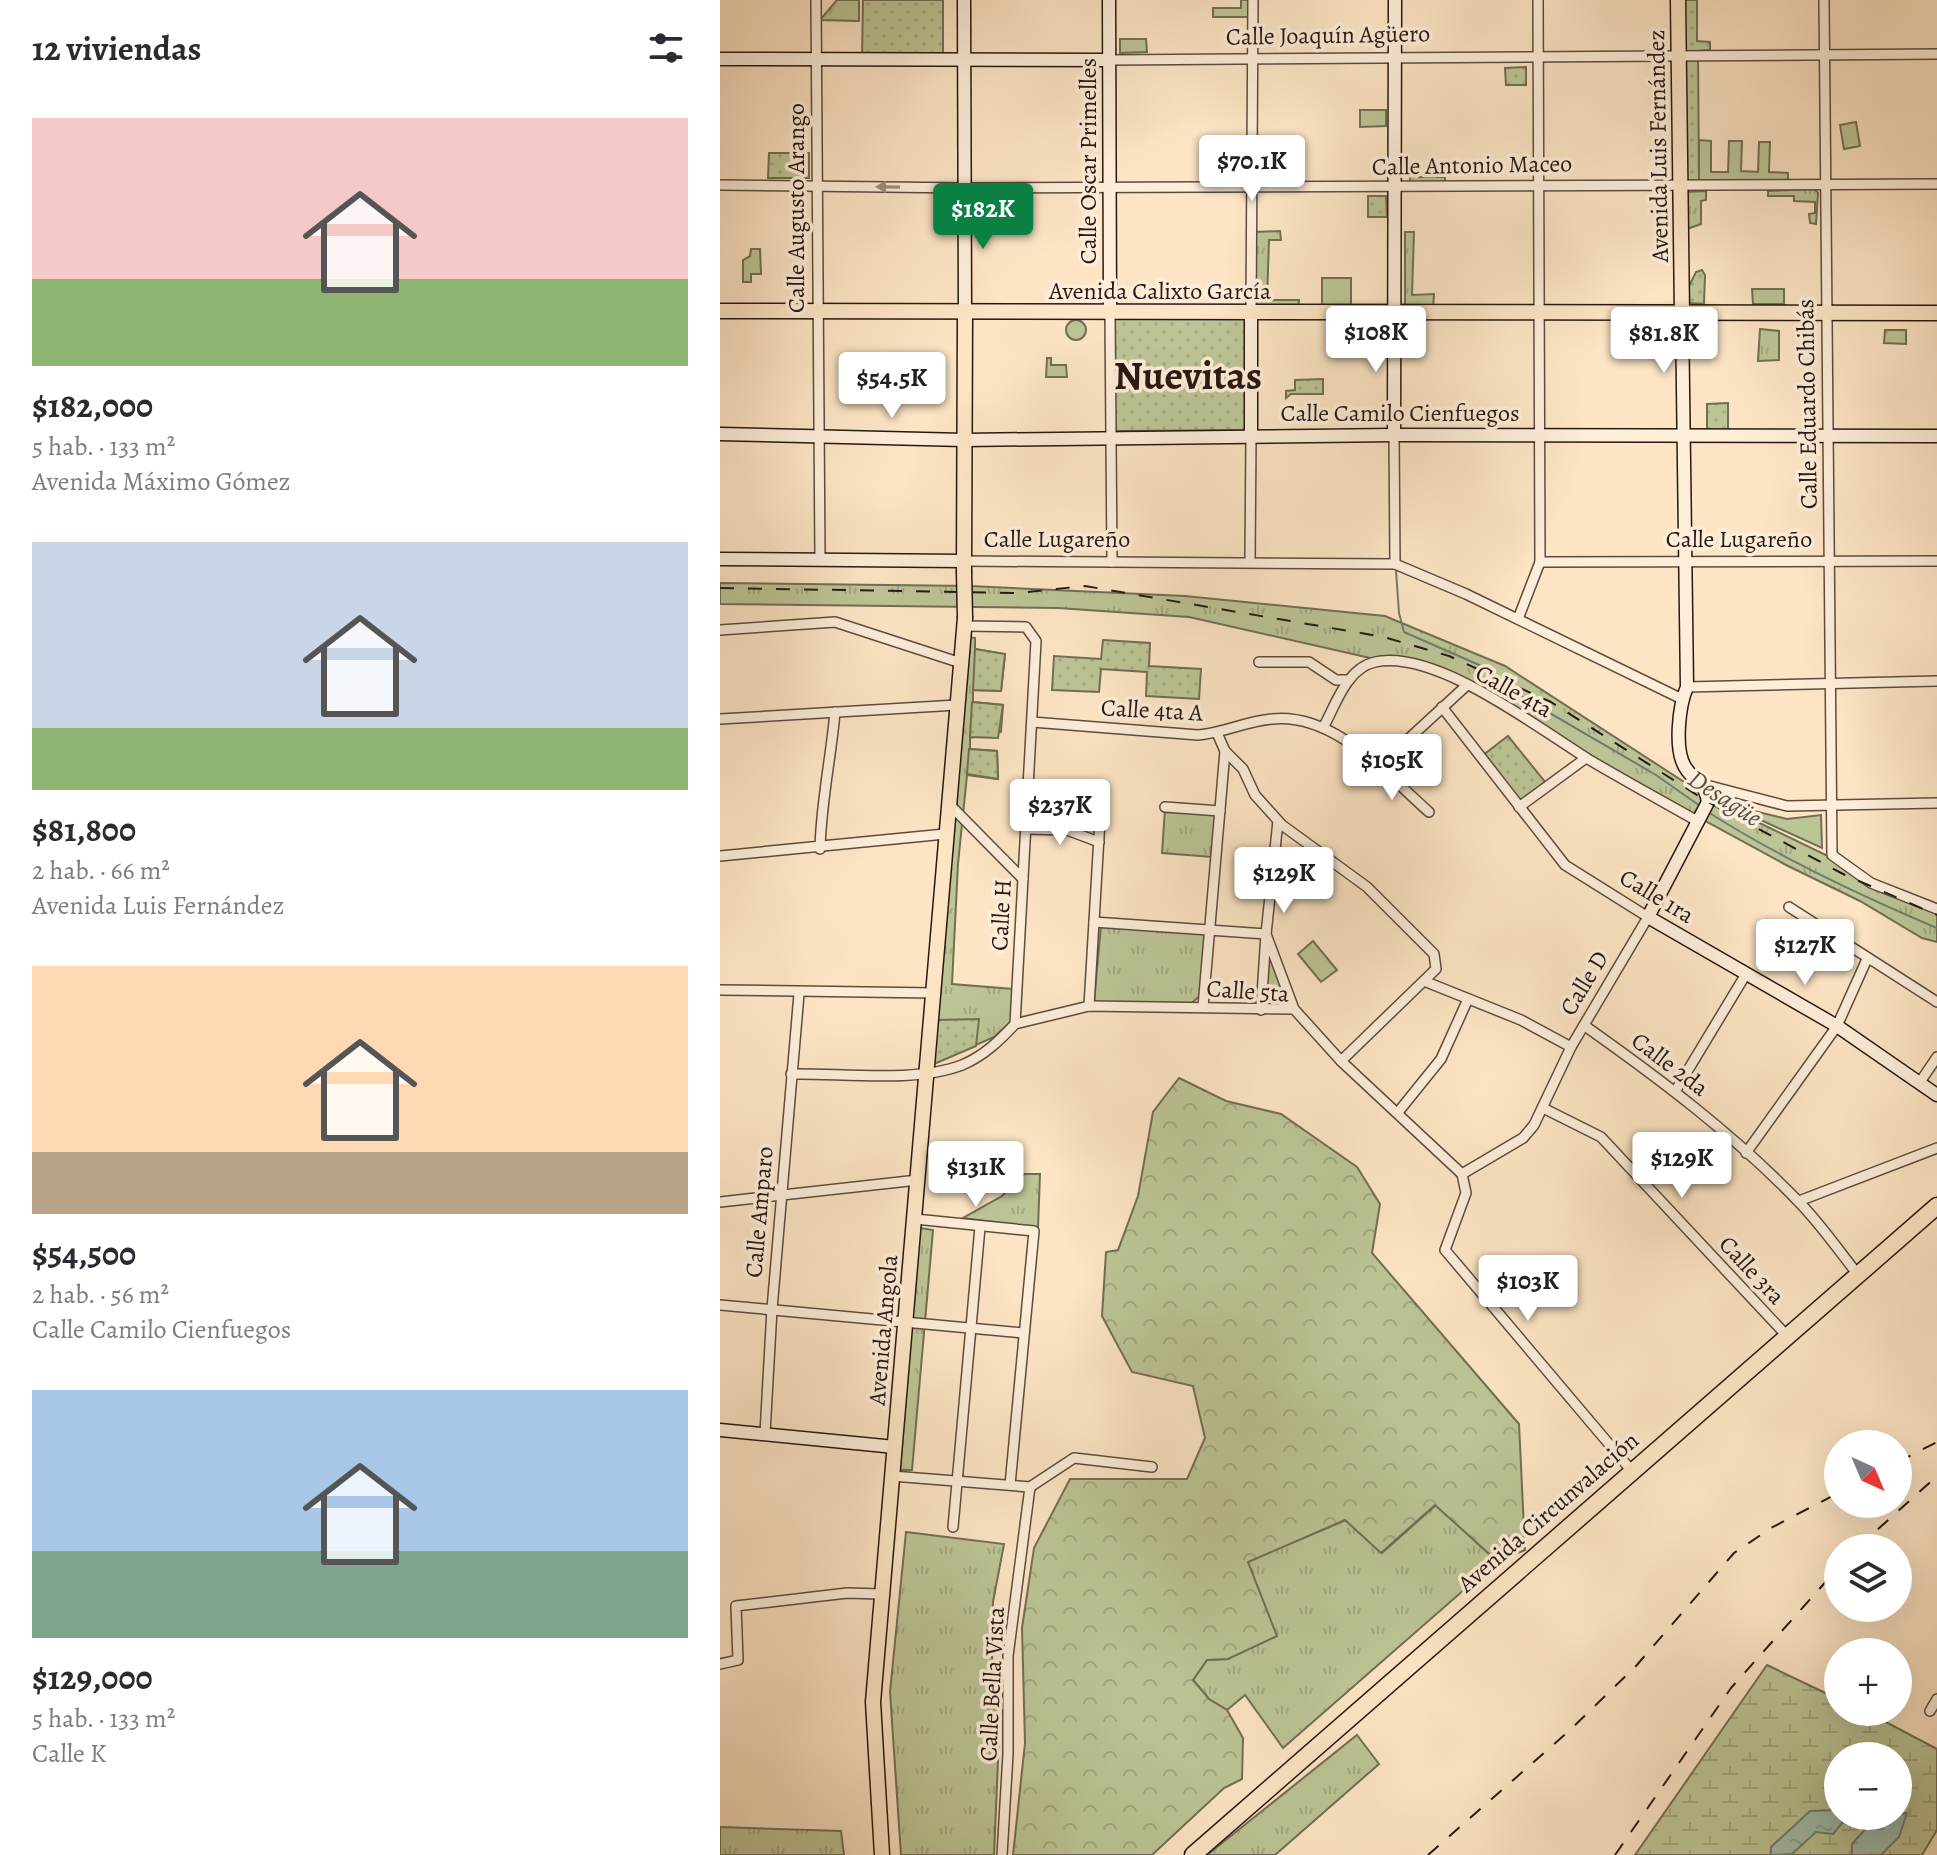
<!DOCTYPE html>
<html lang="es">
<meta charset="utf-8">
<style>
body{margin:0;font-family:Alegreya,serif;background:#f7f7f7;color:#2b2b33;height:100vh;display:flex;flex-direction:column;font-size:30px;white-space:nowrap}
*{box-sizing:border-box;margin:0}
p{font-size:26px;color:#7c7c81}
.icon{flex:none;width:44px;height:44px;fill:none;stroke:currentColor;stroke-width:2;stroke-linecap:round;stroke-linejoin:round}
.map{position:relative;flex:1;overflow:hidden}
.details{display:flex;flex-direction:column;background:#fff;width:720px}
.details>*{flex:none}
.needle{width:52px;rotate:136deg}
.fabs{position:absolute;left:1104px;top:1430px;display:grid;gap:16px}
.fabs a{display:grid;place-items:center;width:88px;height:88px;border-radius:50%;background:#fff;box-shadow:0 8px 32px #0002;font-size:40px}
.price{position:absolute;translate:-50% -68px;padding:0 18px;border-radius:8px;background:#fff;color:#222;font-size:26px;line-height:52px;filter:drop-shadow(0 2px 4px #0008)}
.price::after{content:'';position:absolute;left:50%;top:48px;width:24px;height:18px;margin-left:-12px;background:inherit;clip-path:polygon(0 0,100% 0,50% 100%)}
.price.current{background:#0b8043;color:#fff}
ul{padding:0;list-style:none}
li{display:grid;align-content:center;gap:16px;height:424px;padding:0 32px}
li span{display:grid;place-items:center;height:248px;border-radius:0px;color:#555}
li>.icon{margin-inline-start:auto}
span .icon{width:144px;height:144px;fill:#fffc;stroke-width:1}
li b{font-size:34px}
h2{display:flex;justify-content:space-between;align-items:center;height:96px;padding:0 32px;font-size:34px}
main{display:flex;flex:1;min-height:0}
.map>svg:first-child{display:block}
.grass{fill:url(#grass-tufts);stroke:#726e54;stroke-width:2}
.forest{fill:url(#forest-crowns);stroke:#726e54;stroke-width:2}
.wetland{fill:url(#wetland-marsh);stroke:#726e54;stroke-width:2;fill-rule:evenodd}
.park{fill:url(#park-dots);stroke:#726e54;stroke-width:2}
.garden{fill:#bcc596;stroke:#726e54;stroke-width:2}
.water{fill:url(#water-ripples);stroke:#707c70;stroke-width:2}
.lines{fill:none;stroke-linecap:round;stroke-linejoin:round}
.stream{stroke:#707c70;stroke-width:2}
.street-casing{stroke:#5d4b3e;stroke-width:12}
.secondary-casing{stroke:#281812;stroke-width:15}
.primary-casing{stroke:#281812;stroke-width:17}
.highway-casing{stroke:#281812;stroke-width:19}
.street{stroke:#fdedd9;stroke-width:9}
.secondary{stroke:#fdedd9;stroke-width:12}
.primary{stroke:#fce4c4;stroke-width:14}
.highway{stroke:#fce4c4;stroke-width:16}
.rail{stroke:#281812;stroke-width:2;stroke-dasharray:14 14;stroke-linecap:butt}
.primary-bridge-casing{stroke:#281812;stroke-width:17;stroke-linecap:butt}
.primary-bridge{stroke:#fce4c4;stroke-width:14}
.oneway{fill:#9d8d7f}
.labels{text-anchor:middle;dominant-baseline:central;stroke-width:7;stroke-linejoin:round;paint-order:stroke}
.street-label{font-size:24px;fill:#281812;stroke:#fdedd9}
.water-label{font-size:26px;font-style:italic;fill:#525249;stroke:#fdedd9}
.town-label{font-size:40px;font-weight:bold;fill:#281812;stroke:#fdedd9}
</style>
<main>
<section class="details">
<h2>12 viviendas<svg class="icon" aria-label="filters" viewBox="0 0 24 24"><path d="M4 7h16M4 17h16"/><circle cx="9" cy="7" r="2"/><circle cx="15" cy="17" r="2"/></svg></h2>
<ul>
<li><span style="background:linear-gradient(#f6c9c9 65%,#8fb573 0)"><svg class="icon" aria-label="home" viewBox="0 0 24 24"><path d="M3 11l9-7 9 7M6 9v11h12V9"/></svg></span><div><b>$182,000</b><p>5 hab. · 133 m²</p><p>Avenida Máximo Gómez</p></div></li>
<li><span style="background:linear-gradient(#c9d6e8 75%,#8fb573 0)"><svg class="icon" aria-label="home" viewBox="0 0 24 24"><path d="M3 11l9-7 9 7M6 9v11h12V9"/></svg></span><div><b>$81,800</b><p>2 hab. · 66 m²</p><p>Avenida Luis Fernández</p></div></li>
<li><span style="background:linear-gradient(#ffd9b3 75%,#b9a48a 0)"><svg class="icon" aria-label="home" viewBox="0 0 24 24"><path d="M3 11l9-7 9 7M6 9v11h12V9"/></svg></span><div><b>$54,500</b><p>2 hab. · 56 m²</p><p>Calle Camilo Cienfuegos</p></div></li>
<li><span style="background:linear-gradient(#a9c7e8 65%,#7fa58c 0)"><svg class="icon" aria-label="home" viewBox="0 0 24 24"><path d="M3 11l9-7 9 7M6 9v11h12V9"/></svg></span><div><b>$129,000</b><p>5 hab. · 133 m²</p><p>Calle K</p></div></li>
</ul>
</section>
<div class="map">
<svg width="1217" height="1855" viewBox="0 0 1217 1855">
<defs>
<pattern id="grass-tufts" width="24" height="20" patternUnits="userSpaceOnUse" patternTransform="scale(2)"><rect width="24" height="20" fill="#bcc596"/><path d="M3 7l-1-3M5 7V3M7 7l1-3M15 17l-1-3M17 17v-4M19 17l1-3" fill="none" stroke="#a2a880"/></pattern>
<pattern id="forest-crowns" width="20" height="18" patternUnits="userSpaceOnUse" patternTransform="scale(2)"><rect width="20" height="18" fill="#bcc596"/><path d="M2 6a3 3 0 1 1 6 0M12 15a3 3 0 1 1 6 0" fill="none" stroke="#a2a880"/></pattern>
<pattern id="wetland-marsh" width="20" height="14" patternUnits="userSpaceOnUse" patternTransform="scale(2)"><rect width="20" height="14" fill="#bcc596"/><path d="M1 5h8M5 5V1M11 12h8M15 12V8" fill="none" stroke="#a2a880"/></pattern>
<pattern id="park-dots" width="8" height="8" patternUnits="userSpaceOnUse" patternTransform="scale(2)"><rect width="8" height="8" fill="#bcc596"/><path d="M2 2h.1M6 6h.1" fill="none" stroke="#a2a880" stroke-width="1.8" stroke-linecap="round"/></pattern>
<pattern id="water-ripples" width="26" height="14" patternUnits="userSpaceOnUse" patternTransform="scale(2)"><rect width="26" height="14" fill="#a0bfae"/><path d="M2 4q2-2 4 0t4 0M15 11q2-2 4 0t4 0" fill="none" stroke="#8aa395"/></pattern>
</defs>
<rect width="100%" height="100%" fill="#fce4c4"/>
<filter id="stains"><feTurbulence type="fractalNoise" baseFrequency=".0025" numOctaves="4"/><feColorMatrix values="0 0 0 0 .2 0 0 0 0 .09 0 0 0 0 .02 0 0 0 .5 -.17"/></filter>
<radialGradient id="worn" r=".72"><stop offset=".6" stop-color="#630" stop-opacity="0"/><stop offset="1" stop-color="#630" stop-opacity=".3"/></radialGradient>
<g class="grass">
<path d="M117,0H139V21L100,20Z"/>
<path d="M400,39H426L427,52L400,53Z"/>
<path d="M1095,189L1098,193L1096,224L1090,223L1089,214L1095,213V202L1074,201V196H1048V191Z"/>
<path d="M986,191V200L981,201V224L967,229L966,192Z"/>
<path d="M560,231L561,240H549L547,300H579L578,309H535V232Z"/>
<path d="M685,232H694L692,295L714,294L713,310L685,311Z"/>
<path d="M1040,329L1059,331V360L1038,361Z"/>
<path d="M1165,330H1186V344L1164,343Z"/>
<path d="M0,583L250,586L465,596L665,616L785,666L992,800L1108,856C1137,885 1180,897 1217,912V942L1202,938L1140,901L1066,865L866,756L804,713L698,661L659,660L469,617L338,608L0,604Z"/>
<path d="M249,637L255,638V649L285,654L281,691L253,690V702L283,705L281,732L250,738V749L277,751L278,779L247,775L238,864L232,984L293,989L291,1022L274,1037L214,1064Z"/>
<path d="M445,809L496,813L492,857L442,853Z"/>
<path d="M381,925L486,933L481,995L469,1005L374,1003Z"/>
<path d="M546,934L574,1009L541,1010Z"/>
<path d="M304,1174H320L318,1228L243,1218L282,1196Z"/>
<path d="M200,1228L213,1230L192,1470H180Z"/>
<path d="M716,1505L777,1561L563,1748L525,1695L507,1710L489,1699L473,1680L487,1660L508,1659L527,1562L626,1520L662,1553Z"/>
<path d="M186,1532L284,1544L273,1602L272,1657L279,1738L274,1855H181L170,1692Z"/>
<path d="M637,1735L659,1764L555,1855H487Z"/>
<path d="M0,1827L121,1831L124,1855H0Z"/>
</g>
<path class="forest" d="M459,1078L506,1101L561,1114L637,1167L660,1204L652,1253L799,1424L805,1550L777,1561L715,1505L661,1553L625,1520L528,1562L557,1636L508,1659L487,1660L473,1680L489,1699L507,1710L523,1738L522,1779L504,1788L432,1855H293L305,1743L302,1628L314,1548L350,1479H467L485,1438L473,1386L412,1372L382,1316L386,1252L398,1250L418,1196L433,1112Z"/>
<path class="wetland" d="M1047,1665L1118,1699V1712H1147L1217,1749V1830L1202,1855H915ZM1118,1756H1178V1816H1118Z"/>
<g class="park">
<path d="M143,0H223V58L142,57Z"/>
<path d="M962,0H977V41L990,42V50L978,51L979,182H964Z"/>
<path d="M806,67V85H786L785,68Z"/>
<path d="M49,153H89V178H48Z"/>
<path d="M648,196H666L667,217H648Z"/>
<path d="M982,270L985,275L984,304L968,303L969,286L976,272Z"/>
<path d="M525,318V430L395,431V319Z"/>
<path d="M603,379V394H571L566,398V391L575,390V380Z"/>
<path d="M1008,403V435H987V404Z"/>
<path d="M383,640L430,643L429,666L481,669L479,699L426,696L427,672L381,669L379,692L332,690L334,656L381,659Z"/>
<path d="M255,649L285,654L281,691L253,690Z"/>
<path d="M252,702L283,705L278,738L250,737Z"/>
<path d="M788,736L826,783L799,803L762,756Z"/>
<path d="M249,749L277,751L278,779L247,774Z"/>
<path d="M259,1019L256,1046L214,1064L217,1020Z"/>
</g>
<g class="garden">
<path d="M521,0H528V17H493V8H521Z"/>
<path d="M640,110H666V126L640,127Z"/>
<path d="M1136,122L1140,146L1124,149L1120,125Z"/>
<path d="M979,140L991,141V172H1008L1009,141H1022L1021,171L1038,172L1039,142H1050L1049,172L1068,173V182H979Z"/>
<path d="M690,166H699V177H725V183H690Z"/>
<path d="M31,249H40L41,274H31V282H23V260L30,256Z"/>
<path d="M602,278H631V307L602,306Z"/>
<path d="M1032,289H1064V304H1033Z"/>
<circle cx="356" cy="330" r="10"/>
<path d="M327,358H331V365H346L347,377H326Z"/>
<path d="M1034,811L1067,819L1101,815L1102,848L1032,816Z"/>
<path d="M593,941L617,970L601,982L578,954Z"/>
</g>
<g class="water">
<path d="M1118,1805V1816H1128L1113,1834L1096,1832L1072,1854L1051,1855V1847L1090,1811L1112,1810Z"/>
<path d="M1187,1813L1179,1837L1161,1855H1132V1844L1157,1816Z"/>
</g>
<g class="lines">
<g class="stream">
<path d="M676,571L679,613L684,632L766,668"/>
<path d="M780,684L936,775L980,806"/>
<path d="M988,812C1060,858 1139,895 1217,928"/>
</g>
<g class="street-casing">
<g id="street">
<path d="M96,0L100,560"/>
<path d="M1104,0L1112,855L1151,883L1217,909"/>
<path d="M390,60L1217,54"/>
<path d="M0,185L246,188L1217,184"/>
<path d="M531,312L533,0"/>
<path d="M390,313L392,562"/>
<path d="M674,435L675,564"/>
<path d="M530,560L531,436"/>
<path d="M243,561L675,564L746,594L962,699"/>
<path d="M820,562L1217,561"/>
<path d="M798,619L820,562L818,0"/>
<path d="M0,630L115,622L241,663"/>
<path d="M539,662H589L616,680H629"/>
<path d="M967,687L1217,681"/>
<path d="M722,707L845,865L928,917L851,1047L814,1125L803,1138L742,1174"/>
<path d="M0,719L237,705"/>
<path d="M312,722L478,735C504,733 526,721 552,719C615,713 665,773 709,812"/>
<path d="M604,726C616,704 627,668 655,662C716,649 818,728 868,759C905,781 942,801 979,822"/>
<path d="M497,733L505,751L523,769L535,795L562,825L647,887L714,954L716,969L621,1061"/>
<path d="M658,767L746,686"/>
<path d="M986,785L1067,806L1217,803"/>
<path d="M228,803L303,879"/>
<path d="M445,807L500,811"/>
<path d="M799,807L866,758"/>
<path d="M558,821L546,934L574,1009"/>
<path d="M306,829L347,830L379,842"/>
<path d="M100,849C101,802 111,758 115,712"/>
<path d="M0,856L225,834"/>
<path d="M1069,907L1217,1002"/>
<path d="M374,922L546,934L541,1010"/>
<path d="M704,981L801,1020L851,1047"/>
<path d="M0,990L214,993"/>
<path d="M369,1006L382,786"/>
<path d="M483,1007L505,751"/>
<path d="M295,1024L369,1006L574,1009L621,1061L742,1174"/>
<path d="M865,1026C940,1079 1013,1134 1077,1200C1100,1223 1119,1251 1139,1276"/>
<path d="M71,1074C121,1073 196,1083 242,1065C264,1056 280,1040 295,1024L316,641L306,627L244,626"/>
<path d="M1200,1082L1217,1057"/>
<path d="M956,1090L1026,974"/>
<path d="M823,1108L881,1137L1068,1337"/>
<path d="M679,1111L721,1059L748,999"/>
<path d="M1026,1153L1117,1026L1147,959"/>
<path d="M742,1174L746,1193L725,1250L911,1470"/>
<path d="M1079,1201L1217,1148"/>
<path d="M0,1202L198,1180"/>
<path d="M195,1219L314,1231L290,1485"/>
<path d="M0,1305L303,1333"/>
<path d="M45,1433L52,1309L79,994"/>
<path d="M172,1476L310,1487L288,1656V1754L282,1855"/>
<path d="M310,1487L354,1458L432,1467"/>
<path d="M233,1527L260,1227"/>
<path d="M0,1664L18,1660L16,1606L127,1593L161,1594"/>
<path d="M1210,1711L1217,1699"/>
</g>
</g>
<g class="secondary-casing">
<g id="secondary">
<path d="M244,0L245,314"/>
<path d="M389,0L390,313"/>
<path d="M0,59L390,60"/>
<path d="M531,312V436"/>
<path d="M962,314L967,687C959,705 954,749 965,767C975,784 984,778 988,802L928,917L1117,1026L1217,1095"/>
<path d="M0,434L244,440L674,435L1217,436"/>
<path d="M674,435L675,0"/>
<path d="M0,559L243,561"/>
<path d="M0,1430L175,1447"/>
</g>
</g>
<g class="primary-casing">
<g id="primary">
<path d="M958,0L962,314"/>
<path d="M0,311L1217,313"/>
<path d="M244,571L245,314"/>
<path d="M162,1855L153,1702L245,618"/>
</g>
</g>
<g class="highway-casing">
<path id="highway" d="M473,1855L1217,1206"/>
</g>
<use href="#street" class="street"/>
<use href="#secondary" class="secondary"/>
<use href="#primary" class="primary"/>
<use href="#highway" class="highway"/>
<g class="rail">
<path d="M0,588L299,593L365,586L664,637L729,656L831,702L988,802L1125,875L1217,915"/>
<path d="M1178,1462L1217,1442"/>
<path d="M1137,1548L1217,1476"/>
<path d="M708,1855L849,1731L916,1666L1014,1553L1051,1528L1118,1493"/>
<path d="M895,1855L1011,1688L1118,1568"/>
</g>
<g class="primary-bridge-casing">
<path id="primary-bridge" d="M244,571L245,618"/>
</g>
<use href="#primary-bridge" class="primary-bridge"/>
</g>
<defs><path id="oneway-solid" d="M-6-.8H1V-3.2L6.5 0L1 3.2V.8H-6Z" transform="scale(2)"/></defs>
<use class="oneway" href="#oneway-solid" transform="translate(168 187) rotate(-179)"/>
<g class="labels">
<g class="street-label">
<text transform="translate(608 35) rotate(-1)">Calle Joaquín Agüero</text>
<text transform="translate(938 146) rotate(-91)">Avenida Luis Fernández</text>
<text transform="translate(368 161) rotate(-90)">Calle Oscar Primelles</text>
<text transform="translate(752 165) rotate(-1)">Calle Antonio Maceo</text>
<text transform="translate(76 208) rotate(-90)">Calle Augusto Arango</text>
<text x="440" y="291">Avenida Calixto García</text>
<text transform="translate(1087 404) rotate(-91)">Calle Eduardo Chibás</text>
<text x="680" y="413">Calle Camilo Cienfuegos</text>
<text x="337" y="539">Calle Lugareño</text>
<text x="1019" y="539">Calle Lugareño</text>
<text transform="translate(794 691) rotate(29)">Calle 4ta</text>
<text transform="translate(432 710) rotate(3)">Calle 4ta A</text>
<text transform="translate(937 896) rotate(31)">Calle 1ra</text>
<text transform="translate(281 915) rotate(-87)">Calle H</text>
<text transform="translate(864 983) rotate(-59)">Calle D</text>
<text transform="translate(528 991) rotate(4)">Calle 5ta</text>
<text transform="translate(950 1064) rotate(37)">Calle 2da</text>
<text transform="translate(39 1212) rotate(-85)">Calle Amparo</text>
<text transform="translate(1032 1270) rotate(47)">Calle 3ra</text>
<text transform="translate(163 1330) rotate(-85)">Avenida Angola</text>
<text transform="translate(828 1512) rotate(-41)">Avenida Circunvalación</text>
<text transform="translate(272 1684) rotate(-87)">Calle Bella Vista</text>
</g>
<g class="water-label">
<text transform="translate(1005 798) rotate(33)">Desagüe</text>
</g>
<g class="town-label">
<text x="468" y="375">Nuevitas</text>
</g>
</g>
<rect width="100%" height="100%" filter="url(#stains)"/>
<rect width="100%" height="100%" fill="url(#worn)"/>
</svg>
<div class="fabs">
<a><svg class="needle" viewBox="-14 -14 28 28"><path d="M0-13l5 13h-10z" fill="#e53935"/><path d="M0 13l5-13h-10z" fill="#7c7c81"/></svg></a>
<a><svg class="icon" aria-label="layers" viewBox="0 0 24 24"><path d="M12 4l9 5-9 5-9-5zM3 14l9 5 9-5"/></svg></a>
<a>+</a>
<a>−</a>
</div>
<b class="price" style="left:532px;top:203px">$70.1K</b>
<b class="price current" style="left:263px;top:251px">$182K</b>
<b class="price" style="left:656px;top:374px">$108K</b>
<b class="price" style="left:944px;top:375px">$81.8K</b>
<b class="price" style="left:172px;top:420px">$54.5K</b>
<b class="price" style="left:672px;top:802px">$105K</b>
<b class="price" style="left:340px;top:847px">$237K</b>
<b class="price" style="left:564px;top:915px">$129K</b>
<b class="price" style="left:1085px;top:987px">$127K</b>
<b class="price" style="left:962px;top:1200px">$129K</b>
<b class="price" style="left:256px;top:1209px">$131K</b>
<b class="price" style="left:808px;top:1323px">$103K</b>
</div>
</main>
